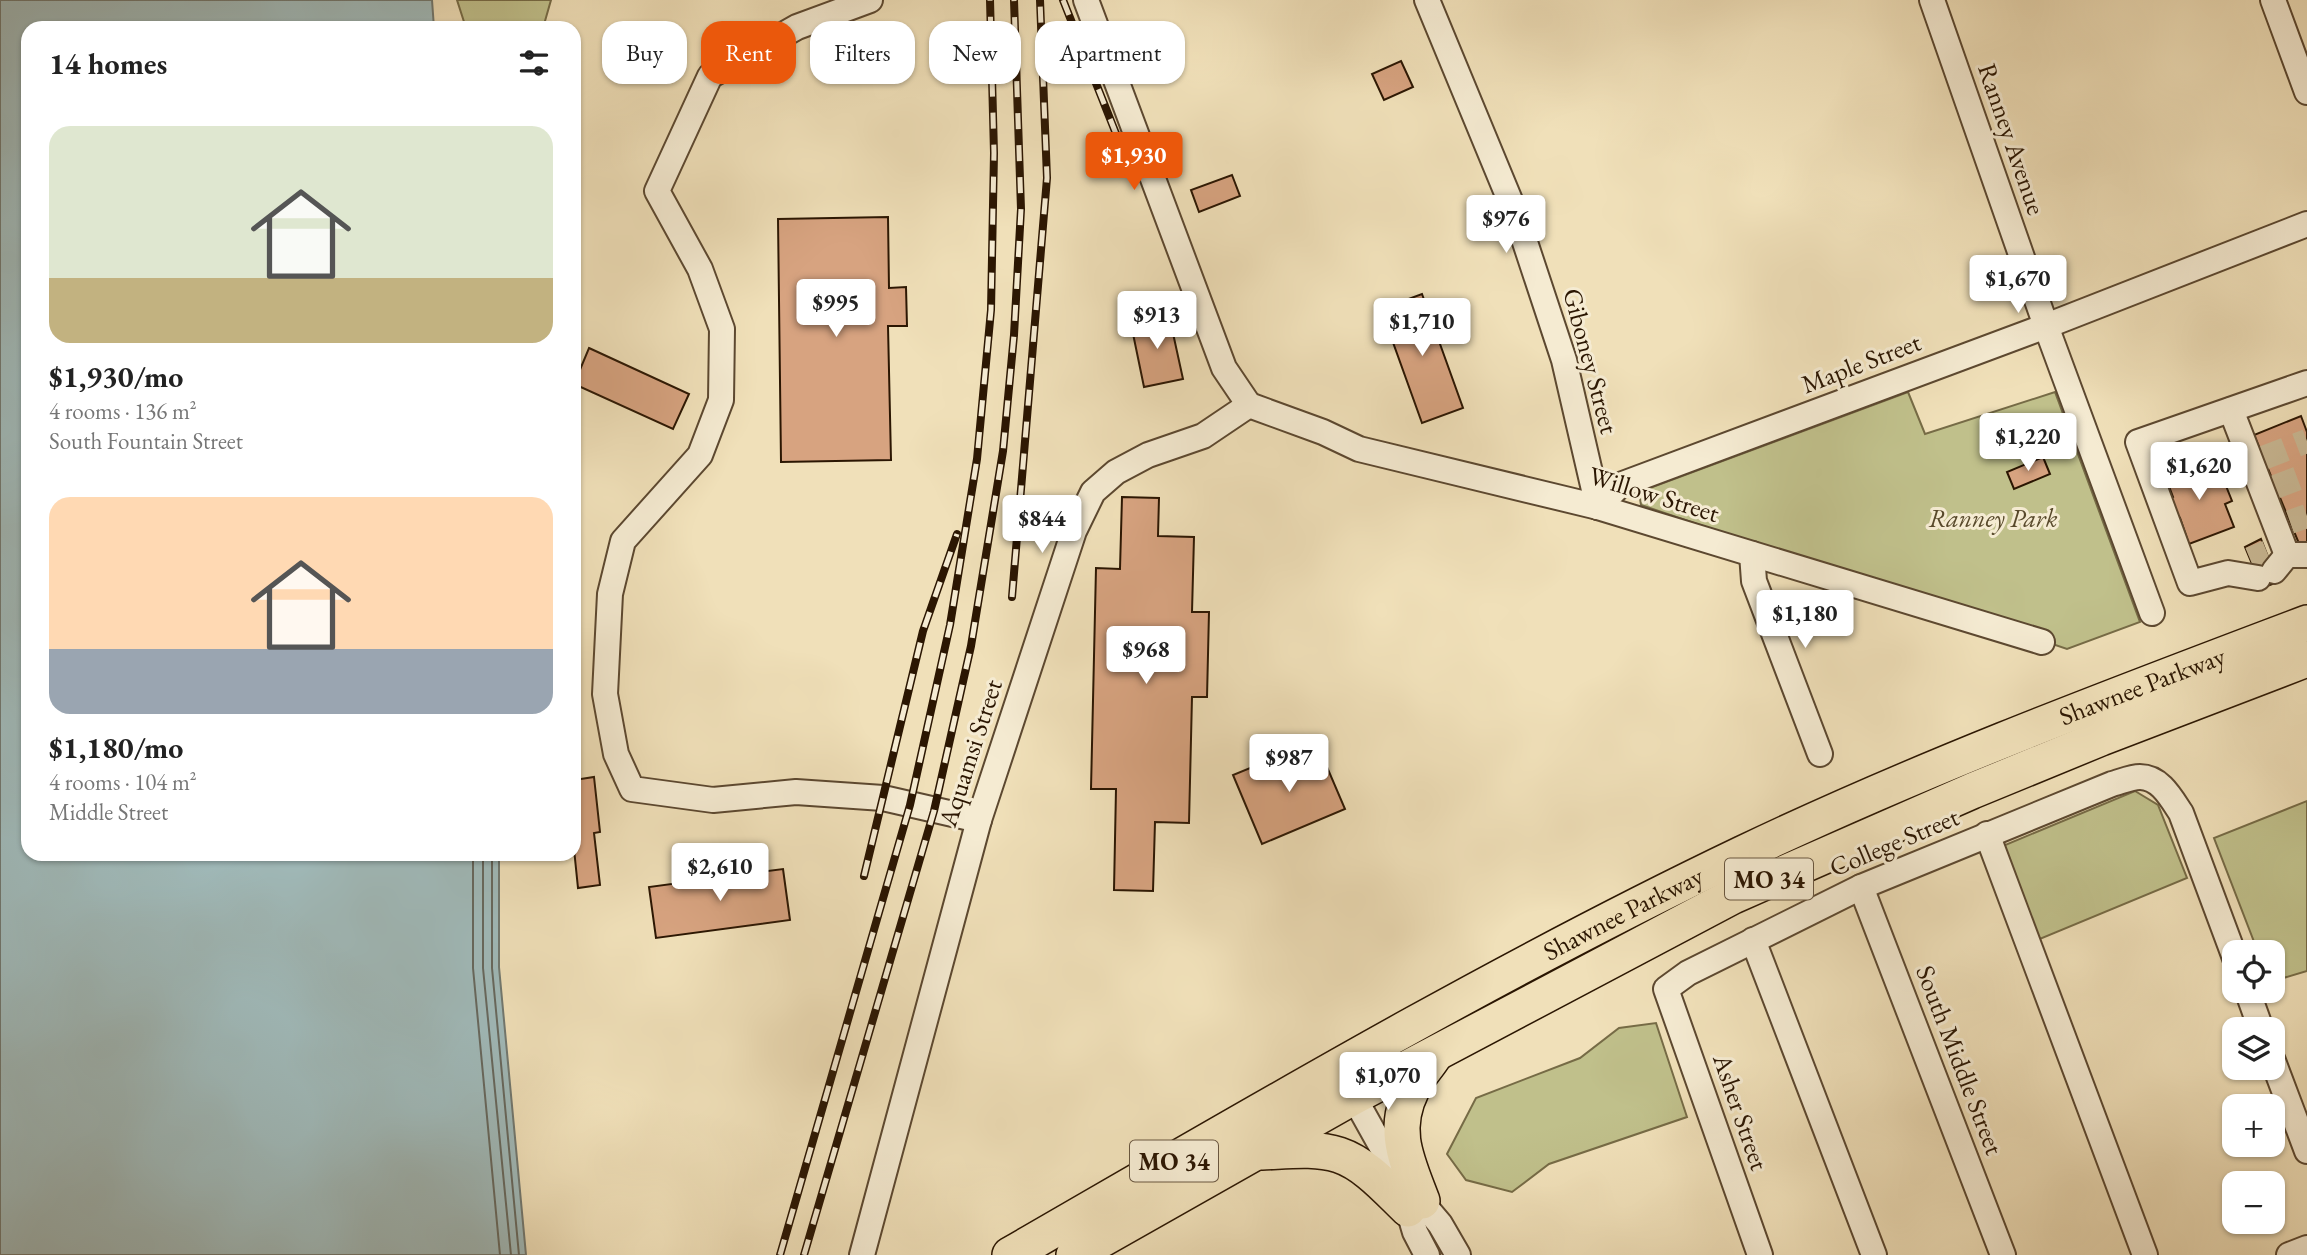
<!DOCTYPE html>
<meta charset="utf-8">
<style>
body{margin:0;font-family:"EB Garamond",serif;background:#f2f2f2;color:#222;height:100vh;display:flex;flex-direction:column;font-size:26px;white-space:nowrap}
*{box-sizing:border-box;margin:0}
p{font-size:23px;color:#767676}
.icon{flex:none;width:38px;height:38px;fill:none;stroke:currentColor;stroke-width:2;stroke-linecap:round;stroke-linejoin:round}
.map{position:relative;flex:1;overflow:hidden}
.drawer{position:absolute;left:21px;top:21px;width:560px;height:840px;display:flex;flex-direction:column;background:#fff;border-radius:21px;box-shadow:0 2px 5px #0004}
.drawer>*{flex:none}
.top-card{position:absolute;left:602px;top:21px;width:665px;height:63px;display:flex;gap:14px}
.tools{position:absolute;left:2222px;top:940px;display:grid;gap:14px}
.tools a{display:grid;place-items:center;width:63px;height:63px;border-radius:14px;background:#fff;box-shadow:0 2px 5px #0004;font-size:35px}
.price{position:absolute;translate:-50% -60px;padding:0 16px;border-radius:7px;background:#fff;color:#222;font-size:23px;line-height:46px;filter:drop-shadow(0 2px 4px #0008)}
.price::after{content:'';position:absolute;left:50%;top:42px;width:21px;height:16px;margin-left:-10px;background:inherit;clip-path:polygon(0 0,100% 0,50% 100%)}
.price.active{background:#ea580c;color:#fff}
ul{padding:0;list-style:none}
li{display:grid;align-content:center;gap:14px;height:371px;padding:0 28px}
li span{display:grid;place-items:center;height:217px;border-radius:21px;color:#555}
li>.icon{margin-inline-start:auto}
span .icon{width:126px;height:126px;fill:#fffc;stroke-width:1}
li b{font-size:30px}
h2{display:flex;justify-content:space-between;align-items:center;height:84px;padding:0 28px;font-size:30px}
.tag{padding:0 24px;border-radius:21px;background:#fff;box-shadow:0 2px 5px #0004;font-size:24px;line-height:63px}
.tag.active{background:#ea580c;color:#fff}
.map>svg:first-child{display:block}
.green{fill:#c0c08b;stroke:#766b46;stroke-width:2}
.water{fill:#a0baba;stroke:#717870;stroke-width:2}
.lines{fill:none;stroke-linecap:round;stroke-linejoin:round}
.shore{stroke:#66685e;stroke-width:2}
.building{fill:#d7a380;stroke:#2b1602;stroke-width:2}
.minor-tunnel{stroke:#c9b894;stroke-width:24;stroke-dasharray:24 12;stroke-linecap:butt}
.minor-casing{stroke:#5c4830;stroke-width:28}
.highway-casing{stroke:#2b1602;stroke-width:38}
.minor{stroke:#f5ebd2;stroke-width:24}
.highway{stroke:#f0e0b9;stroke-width:35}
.rail-casing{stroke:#2b1602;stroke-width:8}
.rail{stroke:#f5ebd2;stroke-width:5;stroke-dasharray:16;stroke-linecap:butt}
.labels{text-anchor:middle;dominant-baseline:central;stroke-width:6;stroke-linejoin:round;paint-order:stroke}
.shield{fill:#f5ebd2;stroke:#685640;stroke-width:2}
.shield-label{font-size:24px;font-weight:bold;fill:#2b1602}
.street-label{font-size:26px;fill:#2b1602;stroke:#f5ebd2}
.park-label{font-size:26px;font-style:italic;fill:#58492b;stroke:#f5ebd2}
</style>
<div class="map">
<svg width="2307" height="1255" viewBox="0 0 2307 1255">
<rect width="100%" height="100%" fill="#f0e0b9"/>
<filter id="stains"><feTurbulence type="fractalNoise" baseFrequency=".00286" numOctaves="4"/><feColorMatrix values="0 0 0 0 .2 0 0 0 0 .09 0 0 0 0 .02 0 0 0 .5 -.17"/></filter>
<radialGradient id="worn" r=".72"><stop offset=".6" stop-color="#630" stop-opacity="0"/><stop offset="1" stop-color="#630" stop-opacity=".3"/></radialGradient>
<g class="green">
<path d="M457,0H551L543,28H466Z"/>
<path d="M1908,392L1925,434L2055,392L2140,622L2067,649L1641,505L1639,492Z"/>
<path d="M2135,791L2158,805L2187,878L2035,941L1998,848Z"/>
<path d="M2307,801V971L2273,981V952H2258L2214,838Z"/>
<path d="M1656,1023L1687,1117L1549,1164L1512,1192L1466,1180L1447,1154L1476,1098L1580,1058L1619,1028Z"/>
</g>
<path class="water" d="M0,0H432L434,28H28V854H499V967L526,1255H0Z"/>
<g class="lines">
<g class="shore">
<path d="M473,854V968L500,1255"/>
<path d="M483,854V968L511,1255"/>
<path d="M492,854V968L519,1255"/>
</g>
</g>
<g class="building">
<path d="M1401,61L1413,87L1384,100L1372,74Z"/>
<path d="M1232,175L1240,196L1199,212L1191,190Z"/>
<path d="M888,217L889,288L906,287L907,326H888L891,460L781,462L778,219Z"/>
<path d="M1422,294L1463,408L1422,423L1381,309Z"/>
<path d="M1169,315L1183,379L1144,387L1131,324Z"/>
<path d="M589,348L689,394L673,429L574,384Z"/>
<path d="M2301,416L2307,432V542L2300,546L2254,435Z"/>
<path d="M2043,457L2050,474L2014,489L2007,472Z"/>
<path d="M2209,460L2218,483L2224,481L2232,501L2225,504L2234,527L2189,544L2180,518L2173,520L2165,500L2173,497L2165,476Z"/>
<path d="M1122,497L1159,498L1158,536L1194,537L1192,612H1209L1207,697H1192L1189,823L1155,822L1153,891L1114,890L1116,789H1091L1096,568L1120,569Z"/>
<path d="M2261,539L2278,582L2262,588L2245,547Z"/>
<path d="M1318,746L1345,809L1262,844L1233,775L1282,755L1284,760Z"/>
<path d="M594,777L600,832L594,833L600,885L578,888L574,849V780Z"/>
<path d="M783,869L790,920L656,938L649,887Z"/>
</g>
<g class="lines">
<g class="minor-tunnel">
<path d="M2263,458L2307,441"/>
<path d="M2275,487L2307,475"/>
<path d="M2290,522L2307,516"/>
<path d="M2250,559L2267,552"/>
</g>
<g class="minor-casing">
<g id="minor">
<path d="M870,0L797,27L710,76L657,191L700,269L722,329L721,400L700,455L623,541L610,594L605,694L616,754L632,789L713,800L796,792L883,798L979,820"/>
<path d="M1427,0L1516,215L1564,360L1598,507"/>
<path d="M1932,0L2046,326L2152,613"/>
<path d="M2273,0L2307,92"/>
<path d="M1249,405L1323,432L1359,449L1598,507L2042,642"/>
<path d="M2231,410L2287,555"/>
<path d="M1598,507L1620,485L2046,326L2307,224"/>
<path d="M1752,554L1754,581L1820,754"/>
<path d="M2274,571L2287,555H2307"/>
<path d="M2258,578L2228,573L2190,583L2138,442L2307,383"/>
<path d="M1987,834L2145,1255"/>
<path d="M1861,887L2003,1255"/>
<path d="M1753,940L1874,1255"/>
<path d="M2247,990L2261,1029"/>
<path d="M2273,1061L2307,1151"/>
<path d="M1346,1083L1399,1178L1415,1232L1427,1255"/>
<path d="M1412,1191L1440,1224L1458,1255"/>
<path d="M862,1255L979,820L1074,531L1093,492L1116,472L1148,455L1203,436L1249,405L1224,368L1086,0"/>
<path d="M1760,1255L1666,989L1688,973L1861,887L2112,784C2120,782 2131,777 2140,777C2160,777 2171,798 2181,813L2235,958"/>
<path d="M2289,1255L2307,1248"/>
</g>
</g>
<g class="highway-casing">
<g id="highway">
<path d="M1262,1152C1287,1151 1315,1147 1339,1155C1366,1164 1388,1190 1408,1209"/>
<path d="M1422,1201C1407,1161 1391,1131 1412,1089C1417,1077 1427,1067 1434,1056"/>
<path id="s1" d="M1010,1255C1251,1116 1491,974 1742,854C1926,766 2117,695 2307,623"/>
<path d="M1074,1255L1353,1097L1733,896L1972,791L2101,738L2307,659"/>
</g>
</g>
<use href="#minor" class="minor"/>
<use href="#highway" class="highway"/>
<g class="rail-casing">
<g id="rail">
<path d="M1063,0L1128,164"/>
<path d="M1012,597L1047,178L1040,0"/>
<path d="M864,876L923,631L957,534"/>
<path d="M780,1255L910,805L950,625L977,459L991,310L994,153L990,0"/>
<path d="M804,1255L934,811L971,646L1003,451L1014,335L1021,209L1014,0"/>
</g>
</g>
<use href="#rail" class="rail"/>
</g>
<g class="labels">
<g class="shield">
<rect x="1725" y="858.5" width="88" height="41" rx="5"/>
<rect x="1130" y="1140.5" width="88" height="41" rx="5"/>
</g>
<g class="shield-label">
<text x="1769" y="879">MO 34</text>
<text x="1174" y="1161">MO 34</text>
</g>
<g class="street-label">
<text transform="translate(2012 139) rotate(71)">Ranney Avenue</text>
<text transform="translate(1591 361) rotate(75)">Giboney Street</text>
<text transform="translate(1861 363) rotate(-21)">Maple Street</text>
<text transform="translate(1654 494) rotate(17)">Willow Street</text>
<text stroke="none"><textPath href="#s1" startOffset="1269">Shawnee Parkway</textPath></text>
<text transform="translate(970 753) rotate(-72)">Aquamsi Street</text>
<text transform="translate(1894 842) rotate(-23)">College Street</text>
<text stroke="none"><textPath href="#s1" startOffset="702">Shawnee Parkway</textPath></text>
<text transform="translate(1960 1060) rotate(69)">South Middle Street</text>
<text transform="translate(1741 1112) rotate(71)">Asher Street</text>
</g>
<g class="park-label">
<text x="1993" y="518">Ranney Park</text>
</g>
</g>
<rect width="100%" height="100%" filter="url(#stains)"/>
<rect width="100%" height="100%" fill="url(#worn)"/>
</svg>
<div class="tools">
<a><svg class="icon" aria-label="locate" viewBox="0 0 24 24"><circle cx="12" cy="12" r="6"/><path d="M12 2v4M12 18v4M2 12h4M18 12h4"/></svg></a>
<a><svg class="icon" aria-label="layers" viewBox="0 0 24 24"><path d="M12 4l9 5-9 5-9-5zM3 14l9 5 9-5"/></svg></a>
<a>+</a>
<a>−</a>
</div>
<b class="price active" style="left:1134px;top:192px">$1,930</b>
<b class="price" style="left:1506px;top:255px">$976</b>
<b class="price" style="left:2018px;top:315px">$1,670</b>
<b class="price" style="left:836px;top:339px">$995</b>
<b class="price" style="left:1157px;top:351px">$913</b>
<b class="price" style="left:1422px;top:358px">$1,710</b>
<b class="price" style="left:2028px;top:473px">$1,220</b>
<b class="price" style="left:2199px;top:502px">$1,620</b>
<b class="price" style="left:1042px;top:555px">$844</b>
<b class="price" style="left:1805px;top:650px">$1,180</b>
<b class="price" style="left:1146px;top:686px">$968</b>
<b class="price" style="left:1289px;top:794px">$987</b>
<b class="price" style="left:720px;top:903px">$2,610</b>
<b class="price" style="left:1388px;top:1112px">$1,070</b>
<div class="top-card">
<a class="tag">Buy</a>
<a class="tag active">Rent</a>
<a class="tag">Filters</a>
<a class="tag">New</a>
<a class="tag">Apartment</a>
</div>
<section class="drawer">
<h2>14 homes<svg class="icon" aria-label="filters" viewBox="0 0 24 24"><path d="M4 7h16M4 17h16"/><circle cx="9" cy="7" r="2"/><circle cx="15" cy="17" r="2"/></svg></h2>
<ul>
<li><span style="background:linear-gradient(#dfe7d0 70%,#c2b280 0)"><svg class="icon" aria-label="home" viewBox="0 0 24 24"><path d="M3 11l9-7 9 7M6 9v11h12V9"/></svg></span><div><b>$1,930/mo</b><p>4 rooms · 136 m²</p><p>South Fountain Street</p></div></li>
<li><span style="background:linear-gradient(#ffd9b3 70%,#9aa5b1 0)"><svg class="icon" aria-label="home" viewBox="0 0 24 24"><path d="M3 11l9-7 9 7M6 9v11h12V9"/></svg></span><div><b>$1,180/mo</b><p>4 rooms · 104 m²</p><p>Middle Street</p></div></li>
</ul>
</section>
</div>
